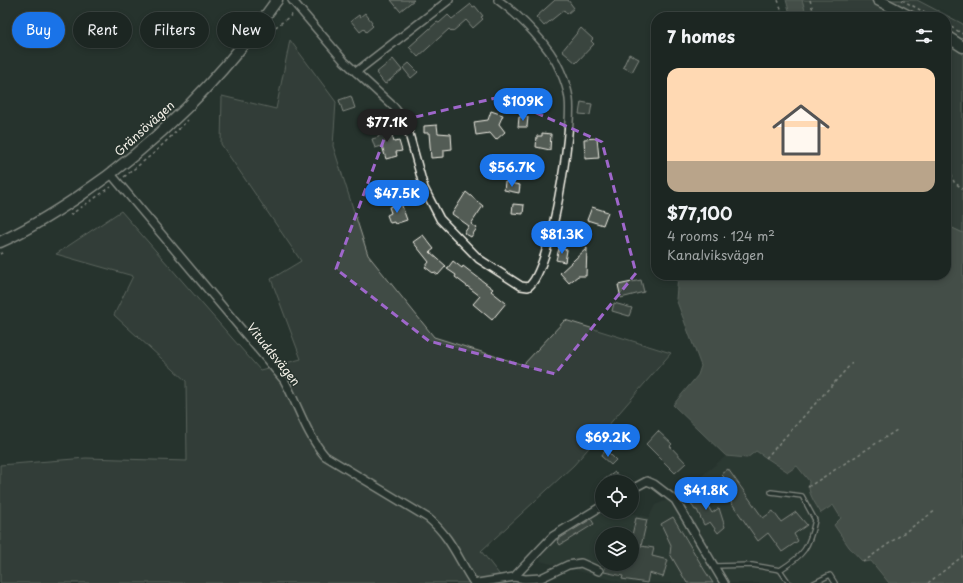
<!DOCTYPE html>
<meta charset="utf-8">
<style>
body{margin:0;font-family:"Playpen Sans",sans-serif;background:#29322f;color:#f1f3f6;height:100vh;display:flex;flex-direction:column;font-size:15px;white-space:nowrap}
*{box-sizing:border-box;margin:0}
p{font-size:13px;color:#a0a5a5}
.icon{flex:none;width:22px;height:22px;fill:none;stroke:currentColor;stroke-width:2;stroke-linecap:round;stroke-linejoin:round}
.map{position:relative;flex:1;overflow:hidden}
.panel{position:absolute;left:651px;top:12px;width:300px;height:268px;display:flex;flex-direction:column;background:#1c2622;border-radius:16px;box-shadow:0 2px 6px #0003,0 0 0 1px #3a4340}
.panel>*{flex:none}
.hud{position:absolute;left:12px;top:12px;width:380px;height:36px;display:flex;gap:8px}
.buttons{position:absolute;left:595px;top:475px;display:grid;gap:8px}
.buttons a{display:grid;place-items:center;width:44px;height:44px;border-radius:50%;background:#1c2622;box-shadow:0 2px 6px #0003,0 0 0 1px #3a4340;font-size:20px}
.price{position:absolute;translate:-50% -34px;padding:0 9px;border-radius:14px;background:#1a73e8;color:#fff;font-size:13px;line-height:26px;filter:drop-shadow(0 1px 2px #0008)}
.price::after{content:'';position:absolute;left:50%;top:24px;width:12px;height:9px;margin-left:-6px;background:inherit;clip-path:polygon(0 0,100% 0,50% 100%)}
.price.selected{background:#222;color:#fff}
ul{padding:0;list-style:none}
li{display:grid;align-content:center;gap:8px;height:212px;padding:0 16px}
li+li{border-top:1px solid #3a4340}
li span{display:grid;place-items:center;height:124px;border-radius:12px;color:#555}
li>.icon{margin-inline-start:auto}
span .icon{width:72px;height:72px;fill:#fffc;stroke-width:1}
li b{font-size:17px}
h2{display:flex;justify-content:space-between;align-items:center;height:48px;padding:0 16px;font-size:17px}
.tag{padding:0 14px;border-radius:18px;background:#1c2622;box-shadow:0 2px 6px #0003,0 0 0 1px #3a4340;font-size:14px;line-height:36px}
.tag.selected{background:#1a73e8;color:#fff}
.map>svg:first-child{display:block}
.built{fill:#333f39;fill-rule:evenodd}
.green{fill:#414b45;stroke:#9a9e96}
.water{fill:#676f68;stroke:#9fa39b}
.building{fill:#525c55;stroke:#f4f1e8}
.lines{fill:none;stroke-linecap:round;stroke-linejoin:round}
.lane-casing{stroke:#f4f1e8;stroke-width:6}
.street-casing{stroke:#f4f1e8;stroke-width:10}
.secondary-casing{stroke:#f4f1e8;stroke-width:13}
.path{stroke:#f4f1e8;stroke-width:1.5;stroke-dasharray:3 3;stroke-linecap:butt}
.lane{stroke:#26332d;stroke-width:3.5}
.street{stroke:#26332d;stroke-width:7}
.secondary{stroke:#26332d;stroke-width:10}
.marked{fill:none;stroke:#9f67cb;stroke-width:3;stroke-dasharray:8 5;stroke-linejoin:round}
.labels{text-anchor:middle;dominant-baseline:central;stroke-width:3;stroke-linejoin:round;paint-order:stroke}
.street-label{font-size:12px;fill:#f4f1e8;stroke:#26332d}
</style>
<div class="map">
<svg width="963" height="583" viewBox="0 0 963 583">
<rect width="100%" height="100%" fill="#26332d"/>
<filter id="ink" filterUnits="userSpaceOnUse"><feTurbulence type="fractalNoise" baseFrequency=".025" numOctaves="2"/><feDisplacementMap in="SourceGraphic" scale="8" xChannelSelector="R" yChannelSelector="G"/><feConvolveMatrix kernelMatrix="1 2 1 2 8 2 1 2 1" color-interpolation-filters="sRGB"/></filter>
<g filter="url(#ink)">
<path class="built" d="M756,451L787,472L797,466L809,481L821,512L833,505L842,519L834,525L849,547L863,562L871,561L889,583H624L540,561L554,537L602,509V512H624L649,517L655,505L677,496L726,456L747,458ZM602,534H632V564H602Z"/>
<g class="green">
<path d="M802,0H917L963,24V233L946,225V17H807Z"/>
<path d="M290,40L336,102L333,146L368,255L434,337L523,365L565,320L671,353L574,465L481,551L506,583H0V465L86,458L187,461L186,381L114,315L133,276L56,254L121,211L260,370L301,359L271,279L301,261L221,144L222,96L276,109Z"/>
</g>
<g class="water">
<path d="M786,0H802L807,17H791Z"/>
<path d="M946,225L963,233V583H889L871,561L863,562L849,547L834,525L841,518L833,505L821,513C815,503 807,493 809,481L797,466L788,472L756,451L747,458L726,456L673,405L698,375L701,366L676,299L678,275H946Z"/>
</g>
<g class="building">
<path d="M391,0H414L400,11Z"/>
<path d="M555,0H568L574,8L567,14L564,10L544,26L536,17Z"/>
<path d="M471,4L473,7L475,6L483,16L481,17L483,19L473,28L466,20L452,32L449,29L418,57L409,47L437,22L439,23L448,15L452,19Z"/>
<path d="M365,13L372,22L371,24L373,26L366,32L364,29L360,32L351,21L359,15L360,17Z"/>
<path d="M581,28L593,39L591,41L594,44L576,63L562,51Z"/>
<path d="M629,54L639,59L632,72L623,67Z"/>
<path d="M393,59L402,70L385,84L376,73Z"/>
<path d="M409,63L418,72L411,78L403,68Z"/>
<path d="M351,96L355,108L343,112L339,100Z"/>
<path d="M581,102L592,104L590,115L579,114Z"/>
<path d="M491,111L503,115L499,124L505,132L496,140L490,133L476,135L474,122L488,120Z"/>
<path d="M519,117H528L527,127H518Z"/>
<path d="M437,125L438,133L451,134L452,149L444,150V157L431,158L429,133H424V126Z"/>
<path d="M389,126L394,142L399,141L402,151L396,152L397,156L386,159L382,146L375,148L372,139L379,137L377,130Z"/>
<path d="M542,133L551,134L550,150L536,147L537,136H542Z"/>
<path d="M597,138L599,158L585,159L584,139Z"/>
<path d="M505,182L520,185L519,193L504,190Z"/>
<path d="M412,191L414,200L404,203L402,194Z"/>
<path d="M466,192L483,206L471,224L477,228L471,237L464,233L469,226L452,214Z"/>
<path d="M401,203L407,220L395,224L394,222L390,223L387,215L391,213L389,207Z"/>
<path d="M513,204L524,205L523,214L512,213Z"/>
<path d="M592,207L608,212L603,225L587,220Z"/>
<path d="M423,235L434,249L430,252L446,266L438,275L434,272L433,273L425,267L429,262L413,242Z"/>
<path d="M559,248L567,250L565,262L556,260Z"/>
<path d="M587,248L586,276H578L569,283L560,273Z"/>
<path d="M453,261L462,268L463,266L493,289L491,291L506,303L492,320L473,304L480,296L455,277L456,275L447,269Z"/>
<path d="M641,280L644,292L621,298L618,285Z"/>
<path d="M614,303L632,308L629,316L612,311Z"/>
<path d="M658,431L672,444L670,446L686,463L675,473L646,444Z"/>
<path d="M606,450L616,460L611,465L601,456Z"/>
<path d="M728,469L763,518L773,511L781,522L796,512L807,525L794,534L798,541L782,552L768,533L758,541L717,482L724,477L721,474Z"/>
<path d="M615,472L622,482H601Z"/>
<path d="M698,489L712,513L719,508L725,527L718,533L710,522L704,525L697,510H695L686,496Z"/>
<path d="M673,517L705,571L713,583H687L670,554L671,545L661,524Z"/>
<path d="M636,518L647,520L641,546L654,548L652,556L668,560L663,577L649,573L647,583L622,579L623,576L604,572L606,564H632V535Z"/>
<path d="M591,519L594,524L560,545L557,540Z"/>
</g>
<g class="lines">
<g class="lane-casing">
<g id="lane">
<path d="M771,492L802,496L815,520C809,548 804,555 780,570"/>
<path d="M715,566L752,565L780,570L789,583"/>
<path d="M814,583L830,575L835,583"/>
</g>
</g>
<g class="street-casing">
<g id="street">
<path d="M292,0L344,61L394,107L406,123L424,188L440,219L479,259L521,286L528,287C551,271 573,129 569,99C568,90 564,79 560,70C550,46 519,15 498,0"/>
<path d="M356,72L449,0"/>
<path d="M111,174L284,380C298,405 306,434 325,456L428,518C451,537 458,559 474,583"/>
<path d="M632,489L647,481L654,484L675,500L724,583"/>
<path d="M514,577L525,579L541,578L568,565L581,563L599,571"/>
<path d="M478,583L514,577L553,536L602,506"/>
</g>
</g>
<g class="secondary-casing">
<g id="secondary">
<path d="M878,0L911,17"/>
<path d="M946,36L963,47"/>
<path d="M0,242C27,230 54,213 78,197C159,142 221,79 277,0"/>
</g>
</g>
<g class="path">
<path d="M778,0L784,17"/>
<path d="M810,0L815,17"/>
<path d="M902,0L933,17"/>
<path d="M946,24L963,34"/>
<path d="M261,38L293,14"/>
<path d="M946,157L954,182L963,189"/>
<path d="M124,177L154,153L188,120"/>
<path d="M70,215L111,187"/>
<path d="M0,254L5,251"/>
<path d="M766,458L852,363"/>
<path d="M808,487L897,430"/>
<path d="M863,562L936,510"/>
<path d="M928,583L963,556"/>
</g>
<use href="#lane" class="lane"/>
<use href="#street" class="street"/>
<use href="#secondary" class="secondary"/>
</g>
</g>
<path d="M0 0H963V583H0ZM500,97L602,142L636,273L555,374L429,341L336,269L390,123Z" fill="#26332d" fill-opacity=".55" fill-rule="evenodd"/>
<path class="marked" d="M500,97L602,142L636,273L555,374L429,341L336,269L390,123Z"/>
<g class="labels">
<g class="street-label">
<text transform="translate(144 128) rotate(-42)">Gränsövägen</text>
<text transform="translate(274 354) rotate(51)">Vituddsvägen</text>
</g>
</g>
</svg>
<div class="buttons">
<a><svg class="icon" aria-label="locate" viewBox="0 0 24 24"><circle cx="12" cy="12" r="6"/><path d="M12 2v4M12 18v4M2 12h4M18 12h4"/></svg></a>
<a><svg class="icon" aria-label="layers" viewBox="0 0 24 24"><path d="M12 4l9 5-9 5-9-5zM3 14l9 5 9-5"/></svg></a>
</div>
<b class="price" style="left:523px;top:122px">$109K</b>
<b class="price selected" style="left:387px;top:143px">$77.1K</b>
<b class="price" style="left:512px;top:188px">$56.7K</b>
<b class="price" style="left:397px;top:214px">$47.5K</b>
<b class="price" style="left:562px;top:255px">$81.3K</b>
<b class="price" style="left:608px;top:458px">$69.2K</b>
<b class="price" style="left:706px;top:511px">$41.8K</b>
<div class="hud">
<a class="tag selected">Buy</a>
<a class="tag">Rent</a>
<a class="tag">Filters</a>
<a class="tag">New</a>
</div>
<section class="panel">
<h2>7 homes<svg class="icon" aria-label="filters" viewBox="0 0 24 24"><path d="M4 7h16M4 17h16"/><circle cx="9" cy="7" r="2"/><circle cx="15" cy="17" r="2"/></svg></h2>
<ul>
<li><span style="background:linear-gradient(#ffd9b3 75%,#b9a48a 0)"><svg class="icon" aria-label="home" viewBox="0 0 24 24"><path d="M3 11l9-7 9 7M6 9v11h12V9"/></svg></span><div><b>$77,100</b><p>4 rooms · 124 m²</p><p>Kanalviksvägen</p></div></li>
</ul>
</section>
</div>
